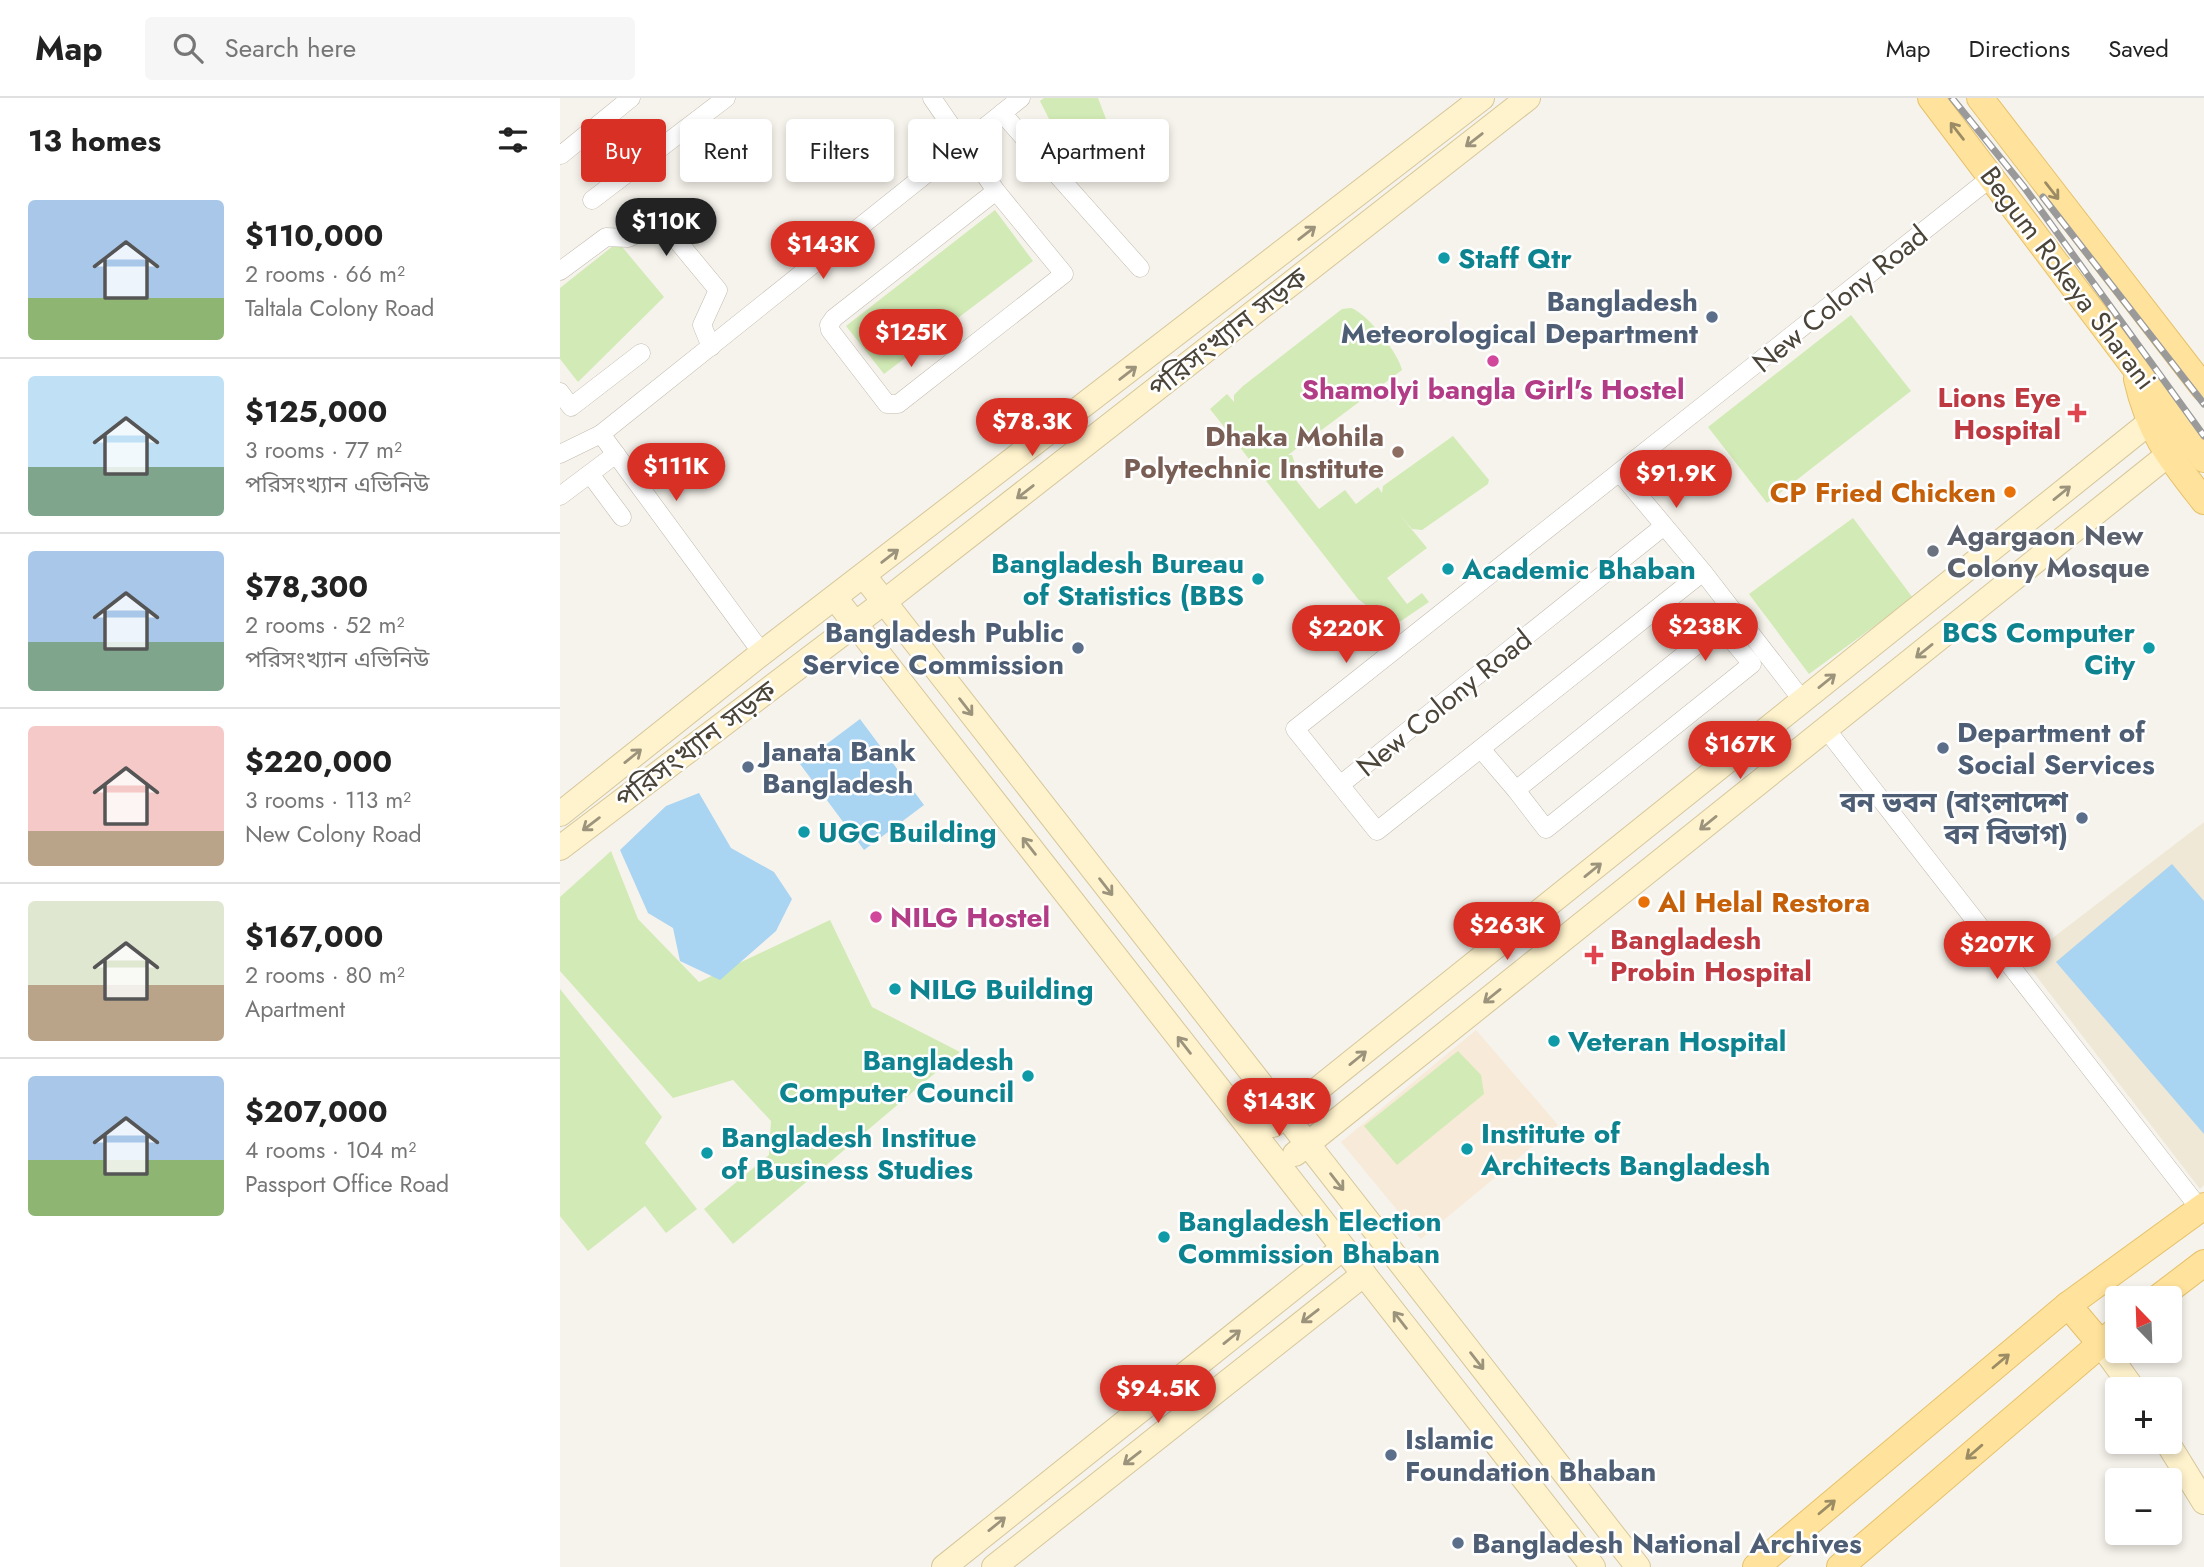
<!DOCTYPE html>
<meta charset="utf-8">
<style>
body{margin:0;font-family:Jost,"Noto Sans Bengali",sans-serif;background:#f6f6f6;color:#222;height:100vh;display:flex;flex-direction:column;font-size:26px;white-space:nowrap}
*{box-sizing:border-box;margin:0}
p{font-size:23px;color:#767676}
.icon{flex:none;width:38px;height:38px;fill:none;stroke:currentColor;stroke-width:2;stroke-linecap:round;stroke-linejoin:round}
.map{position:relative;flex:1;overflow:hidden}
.details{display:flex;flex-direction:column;background:#fff;width:560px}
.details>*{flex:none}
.top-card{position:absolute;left:21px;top:21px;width:665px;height:63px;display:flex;gap:14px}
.needle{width:46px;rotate:337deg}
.fabs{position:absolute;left:1545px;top:1188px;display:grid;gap:14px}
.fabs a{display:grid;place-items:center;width:77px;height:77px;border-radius:7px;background:#fff;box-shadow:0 4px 10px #0003;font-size:35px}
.price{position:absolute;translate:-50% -60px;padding:0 16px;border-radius:24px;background:#d93025;color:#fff;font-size:23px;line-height:46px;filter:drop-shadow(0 2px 4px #0008)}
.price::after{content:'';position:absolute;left:50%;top:42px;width:21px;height:16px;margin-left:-10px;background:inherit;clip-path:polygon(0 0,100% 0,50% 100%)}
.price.selected{background:#222;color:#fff}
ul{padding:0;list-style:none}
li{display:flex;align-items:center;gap:21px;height:175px;padding:0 28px}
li+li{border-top:2px solid #e0e0e0}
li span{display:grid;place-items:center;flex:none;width:196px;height:140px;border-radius:7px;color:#555}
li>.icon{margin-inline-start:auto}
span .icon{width:84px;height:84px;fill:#fffc;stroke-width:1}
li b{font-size:30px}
h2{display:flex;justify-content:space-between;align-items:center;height:84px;padding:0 28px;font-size:30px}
.pill{padding:0 24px;border-radius:7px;background:#fff;box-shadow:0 4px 10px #0003;font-size:24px;line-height:63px}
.pill.selected{background:#d93025;color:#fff}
header{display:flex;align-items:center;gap:42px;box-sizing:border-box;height:98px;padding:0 35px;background:#fff;border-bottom:2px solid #e0e0e0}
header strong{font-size:33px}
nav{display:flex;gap:38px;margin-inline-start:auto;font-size:24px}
.search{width:490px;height:63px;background:#f6f6f6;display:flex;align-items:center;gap:18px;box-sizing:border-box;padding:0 24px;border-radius:7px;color:#767676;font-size:26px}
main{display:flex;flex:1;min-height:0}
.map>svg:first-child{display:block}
.commercial{fill:#f7ead8}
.education{fill:#efe8d6}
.green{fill:#d2eab5}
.water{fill:#a9d4f2}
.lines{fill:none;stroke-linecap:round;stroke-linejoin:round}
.street-casing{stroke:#c2bbae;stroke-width:19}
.secondary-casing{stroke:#d6c79b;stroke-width:26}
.primary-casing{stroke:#e6c16a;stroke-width:28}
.street{stroke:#fff;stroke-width:18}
.secondary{stroke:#fff3cd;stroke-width:24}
.primary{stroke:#ffe39c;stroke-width:26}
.rail-casing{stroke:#9a9a9a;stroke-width:7}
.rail{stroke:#fff;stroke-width:4.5;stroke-dasharray:13;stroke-linecap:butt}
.oneway{stroke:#9c8c66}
.oneway2{stroke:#9c937c}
.culture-dot{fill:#0f9aa8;stroke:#fff;stroke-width:2.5}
.service-dot{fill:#5c6f8a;stroke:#fff;stroke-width:2.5}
.hotel-dot{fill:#d1479c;stroke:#fff;stroke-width:2.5}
.health-dot{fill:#e0444e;stroke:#fff;stroke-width:2.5}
.education-dot{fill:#8d6e63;stroke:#fff;stroke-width:2.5}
.food-dot{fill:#e8710a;stroke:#fff;stroke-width:2.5}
.worship-dot{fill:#6b7280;stroke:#fff;stroke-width:2.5}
.labels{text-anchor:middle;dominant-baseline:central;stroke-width:5;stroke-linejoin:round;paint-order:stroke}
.culture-label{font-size:28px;font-weight:bold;fill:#0d838f;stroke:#fff;text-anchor:start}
.street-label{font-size:28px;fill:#4b4439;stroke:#fff}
.service-label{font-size:28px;font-weight:bold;fill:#4e5e75;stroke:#fff;text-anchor:start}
.hotel-label{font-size:28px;font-weight:bold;fill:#b23c85;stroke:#fff}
.health-label{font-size:28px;font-weight:bold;fill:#be3a42;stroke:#fff;text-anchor:end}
.education-label{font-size:28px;font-weight:bold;fill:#785e54;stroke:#fff;text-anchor:end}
.food-label{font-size:28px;font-weight:bold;fill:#c56008;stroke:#fff;text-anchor:end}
.worship-label{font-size:28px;font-weight:bold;fill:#5b616d;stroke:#fff;text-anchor:start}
</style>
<header>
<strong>Map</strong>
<div class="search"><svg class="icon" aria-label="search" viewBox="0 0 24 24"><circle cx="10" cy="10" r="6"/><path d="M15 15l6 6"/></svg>Search here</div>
<nav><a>Map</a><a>Directions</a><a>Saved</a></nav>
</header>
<main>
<section class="details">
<h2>13 homes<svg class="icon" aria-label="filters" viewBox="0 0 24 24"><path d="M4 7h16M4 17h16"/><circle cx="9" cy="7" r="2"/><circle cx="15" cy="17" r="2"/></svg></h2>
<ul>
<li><span style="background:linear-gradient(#a9c7e8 70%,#8fb573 0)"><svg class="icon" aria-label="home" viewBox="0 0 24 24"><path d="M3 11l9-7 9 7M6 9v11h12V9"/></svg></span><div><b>$110,000</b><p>2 rooms · 66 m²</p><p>Taltala Colony Road</p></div></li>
<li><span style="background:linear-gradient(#bfe0f5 65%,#7fa58c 0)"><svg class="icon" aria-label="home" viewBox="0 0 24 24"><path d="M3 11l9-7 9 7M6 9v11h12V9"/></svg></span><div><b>$125,000</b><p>3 rooms · 77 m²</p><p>পরিসংখ্যান এভিনিউ</p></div></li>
<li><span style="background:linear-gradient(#a9c7e8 65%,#7fa58c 0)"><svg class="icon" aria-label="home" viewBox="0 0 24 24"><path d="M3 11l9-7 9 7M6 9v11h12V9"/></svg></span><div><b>$78,300</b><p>2 rooms · 52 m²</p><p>পরিসংখ্যান এভিনিউ</p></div></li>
<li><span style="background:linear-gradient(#f6c9c9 75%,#b9a48a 0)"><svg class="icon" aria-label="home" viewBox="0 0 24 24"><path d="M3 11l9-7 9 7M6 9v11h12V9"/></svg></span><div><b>$220,000</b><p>3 rooms · 113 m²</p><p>New Colony Road</p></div></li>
<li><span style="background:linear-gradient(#dfe7d0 60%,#b9a48a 0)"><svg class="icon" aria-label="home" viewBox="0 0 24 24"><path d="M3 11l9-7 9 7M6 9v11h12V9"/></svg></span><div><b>$167,000</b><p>2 rooms · 80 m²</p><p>Apartment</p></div></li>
<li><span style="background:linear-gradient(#a9c7e8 60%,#8fb573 0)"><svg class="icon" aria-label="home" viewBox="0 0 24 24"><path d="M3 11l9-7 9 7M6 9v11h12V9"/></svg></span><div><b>$207,000</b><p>4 rooms · 104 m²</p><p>Passport Office Road</p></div></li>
</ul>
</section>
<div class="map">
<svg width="1644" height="1469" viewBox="0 0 1644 1469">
<rect width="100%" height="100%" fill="#f6f3ec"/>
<path class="commercial" d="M916,932L998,1027L861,1141L781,1044Z"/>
<path class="education" d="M1644,724V1087L1640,1091L1464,862Z"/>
<g class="green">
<path d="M484,0H538L546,21L500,43L480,3Z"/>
<path d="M435,112L473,163L324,276L286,228Z"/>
<path d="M58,144L104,199L18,284L0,261V190Z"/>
<path d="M791,210C807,215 839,256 842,272L728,357H732L737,372L735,381L759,411L785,392L796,406L818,389L822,395L823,388L893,338L929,382L928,386L862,432L852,431L839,416L867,450L827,480L847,506L862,495L869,504L838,525L822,509L815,514L798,501L650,311L667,296L674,304V297L683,288L782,211Z"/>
<path d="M1291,217L1351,293L1207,405L1148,329Z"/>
<path d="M1293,420L1353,500L1249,576L1189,496Z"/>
<path d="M51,753L78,821L139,884L270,822L312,909L400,954L173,1146L144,1111L209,1057L211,1023L173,982L113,1000L0,873V799Z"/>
<path d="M0,891L102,1019L85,1045L137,1111L106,1135L85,1108L28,1153L0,1118Z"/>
<path d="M898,953L921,977L924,996L837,1067L804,1028Z"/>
</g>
<g class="water">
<path d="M300,621L364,707L304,752L240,666Z"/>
<path d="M139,695L171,750L214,774L232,801L216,833L160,882L120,863L113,830L88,815L60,752L106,708Z"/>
<path d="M1612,766L1644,803V1036L1496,864Z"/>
</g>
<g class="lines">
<g class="street-casing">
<g id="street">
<path d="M372,0L436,93L504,176L338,306H327L270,232L269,227L274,220L436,93"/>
<path d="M442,15L580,170"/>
<path d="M1,57L71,0"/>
<path d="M32,102L166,0"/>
<path d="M0,173L46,139L68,140L93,129L105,128L158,192L142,227L151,249"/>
<path d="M0,294L11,309L81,255"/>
<path d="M41,336L461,0"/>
<path d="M0,356L41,336L202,555"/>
<path d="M1060,375L1143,474"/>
<path d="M30,376L62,419"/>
<path d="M0,398L56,356"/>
<path d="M1243,603L1143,474L817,733L780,687L1104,428L780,687L735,631L1433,78"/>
<path d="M1266,631L1640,1111"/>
<path d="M921,651L956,692L1160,528L1192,566L986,731L956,692"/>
</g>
</g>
<g class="secondary-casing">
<g id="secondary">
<path d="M304,478L1078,1469"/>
<path d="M275,500L1033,1469"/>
<path d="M0,716L202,555L922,0"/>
<path d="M0,750L324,504L968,0"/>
<path d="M713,1027L1605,312"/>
<path d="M735,1056L1624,344"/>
<path d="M1540,1245L1574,1292"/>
<path d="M1607,1344L1644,1404"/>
<path d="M384,1469L783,1150"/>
<path d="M434,1469L804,1176"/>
</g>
</g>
<g class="primary-casing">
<g id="primary">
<path d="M1371,0L1644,361"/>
<path d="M1420,0L1644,290"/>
<path d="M1577,281C1589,335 1611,361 1644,403"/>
<path d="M1598,1200L1644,1165"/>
<path d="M1508,1207L1540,1245"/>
<path d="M1196,1469L1508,1207L1644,1108"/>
<path d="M1280,1469L1558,1231"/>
</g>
</g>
<use href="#street" class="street"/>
<use href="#secondary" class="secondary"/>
<use href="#primary" class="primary"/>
<g class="rail-casing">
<g id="rail">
<path d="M1392,0L1464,89L1644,338"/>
<path d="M1483,99L1644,306"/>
</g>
</g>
<use href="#rail" class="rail"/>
</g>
<defs><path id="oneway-shaft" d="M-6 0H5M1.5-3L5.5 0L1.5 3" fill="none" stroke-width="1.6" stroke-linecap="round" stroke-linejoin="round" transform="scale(1.75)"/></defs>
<g class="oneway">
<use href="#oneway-shaft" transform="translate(1397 33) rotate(-128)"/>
<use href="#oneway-shaft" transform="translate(1492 93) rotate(52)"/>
<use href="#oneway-shaft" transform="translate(1441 1263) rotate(-40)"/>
<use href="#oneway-shaft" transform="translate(1414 1354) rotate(139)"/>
<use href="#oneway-shaft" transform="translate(1267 1409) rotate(-40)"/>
</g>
<g class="oneway2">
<use href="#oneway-shaft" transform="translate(914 42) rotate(142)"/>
<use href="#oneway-shaft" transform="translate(747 135) rotate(-38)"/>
<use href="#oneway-shaft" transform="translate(568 275) rotate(-38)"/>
<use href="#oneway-shaft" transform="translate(465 394) rotate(142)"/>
<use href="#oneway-shaft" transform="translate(1502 395) rotate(-39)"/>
<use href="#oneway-shaft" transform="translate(330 458) rotate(-38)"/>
<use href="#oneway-shaft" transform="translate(1364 553) rotate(141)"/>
<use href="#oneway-shaft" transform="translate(1267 583) rotate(-39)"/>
<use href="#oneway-shaft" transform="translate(406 609) rotate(52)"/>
<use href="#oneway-shaft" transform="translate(73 658) rotate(-39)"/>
<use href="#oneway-shaft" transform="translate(1148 725) rotate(141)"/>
<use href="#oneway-shaft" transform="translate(31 726) rotate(143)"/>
<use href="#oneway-shaft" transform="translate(469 748) rotate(-128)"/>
<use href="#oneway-shaft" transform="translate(1033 772) rotate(-39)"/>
<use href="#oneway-shaft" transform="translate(546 789) rotate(52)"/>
<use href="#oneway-shaft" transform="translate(932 898) rotate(141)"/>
<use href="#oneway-shaft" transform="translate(624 947) rotate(-128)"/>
<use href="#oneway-shaft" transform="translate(798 960) rotate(-39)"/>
<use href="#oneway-shaft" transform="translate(777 1084) rotate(52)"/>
<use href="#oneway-shaft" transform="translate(750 1218) rotate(142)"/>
<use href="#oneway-shaft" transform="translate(840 1222) rotate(-128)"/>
<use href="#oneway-shaft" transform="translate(672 1239) rotate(-39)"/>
<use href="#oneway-shaft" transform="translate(917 1263) rotate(52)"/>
<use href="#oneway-shaft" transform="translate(572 1360) rotate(142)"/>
<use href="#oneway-shaft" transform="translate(437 1426) rotate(-39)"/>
</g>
<g class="culture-dot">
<circle cx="884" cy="160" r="7"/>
<circle cx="888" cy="471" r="7"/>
<circle cx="698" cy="481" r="7"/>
<circle cx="1589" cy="550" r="7"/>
<circle cx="244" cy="734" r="7"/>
<circle cx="335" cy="891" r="7"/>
<circle cx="994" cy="943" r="7"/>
<circle cx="468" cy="978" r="7"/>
<circle cx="907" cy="1051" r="7"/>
<circle cx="147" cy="1055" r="7"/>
<circle cx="604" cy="1139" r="7"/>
</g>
<g class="service-dot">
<circle cx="1152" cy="219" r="7"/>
<circle cx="518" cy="550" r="7"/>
<circle cx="1383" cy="650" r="7"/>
<circle cx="188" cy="669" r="7"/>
<circle cx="1522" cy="720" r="7"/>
<circle cx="831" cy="1357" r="7"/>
<circle cx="898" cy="1445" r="7"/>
</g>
<g class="hotel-dot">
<circle cx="933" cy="263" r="7"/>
<circle cx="316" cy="819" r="7"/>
</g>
<g class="health-dot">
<path d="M1513.5 304.5h7v7h7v7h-7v7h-7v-7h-7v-7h7z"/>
<path d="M1030.5 846.5h7v7h7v7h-7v7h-7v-7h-7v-7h7z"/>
</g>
<circle class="education-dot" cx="838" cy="354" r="7"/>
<g class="food-dot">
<circle cx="1450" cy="394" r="7"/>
<circle cx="1084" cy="804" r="7"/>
</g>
<circle class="worship-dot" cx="1373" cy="453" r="7"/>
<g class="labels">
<g class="culture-label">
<text x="898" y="160">Staff Qtr</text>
<text x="684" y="465" text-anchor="end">Bangladesh Bureau<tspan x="684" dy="32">of Statistics (BBS</tspan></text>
<text x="902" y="471">Academic Bhaban</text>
<text x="1575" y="534" text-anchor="end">BCS Computer<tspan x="1575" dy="32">City</tspan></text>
<text x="258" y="734">UGC Building</text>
<text x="349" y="891">NILG Building</text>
<text x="1008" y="943">Veteran Hospital</text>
<text x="454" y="962" text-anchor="end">Bangladesh<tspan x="454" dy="32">Computer Council</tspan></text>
<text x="921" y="1035">Institute of<tspan x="921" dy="32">Architects Bangladesh</tspan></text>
<text x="161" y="1039">Bangladesh Institue<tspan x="161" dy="32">of Business Studies</tspan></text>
<text x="618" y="1123">Bangladesh Election<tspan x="618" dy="32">Commission Bhaban</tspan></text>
</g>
<g class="street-label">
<text transform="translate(1508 180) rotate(53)">Begum Rokeya Sharani</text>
<text transform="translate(1280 201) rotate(-39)">New Colony Road</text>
<text transform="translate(668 235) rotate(-38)">পরিসংখ্যান সড়ক</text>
<text transform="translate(884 605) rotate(-39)">New Colony Road</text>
<text transform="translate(136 647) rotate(-37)">পরিসংখ্যান সড়ক</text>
</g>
<g class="service-label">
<text x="1138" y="203" text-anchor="end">Bangladesh<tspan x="1138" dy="32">Meteorological Department</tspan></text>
<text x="504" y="534" text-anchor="end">Bangladesh Public<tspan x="504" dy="32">Service Commission</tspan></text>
<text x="1397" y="634">Department of<tspan x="1397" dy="32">Social Services</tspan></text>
<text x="202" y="653">Janata Bank<tspan x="202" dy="32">Bangladesh</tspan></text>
<text x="1508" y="704" text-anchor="end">বন ভবন (বাংলাদেশ<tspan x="1508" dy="32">বন বিভাগ)</tspan></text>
<text x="845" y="1341">Islamic<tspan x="845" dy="32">Foundation Bhaban</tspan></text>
<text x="912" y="1445">Bangladesh National Archives</text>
</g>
<g class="hotel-label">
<text x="933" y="291">Shamolyi bangla Girl's Hostel</text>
<text x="330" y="819" text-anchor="start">NILG Hostel</text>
</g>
<g class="health-label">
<text x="1501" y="299">Lions Eye<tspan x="1501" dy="32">Hospital</tspan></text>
<text x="1050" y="841" text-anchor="start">Bangladesh<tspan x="1050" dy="32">Probin Hospital</tspan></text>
</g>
<g class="education-label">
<text x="824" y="338">Dhaka Mohila<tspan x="824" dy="32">Polytechnic Institute</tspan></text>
</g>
<g class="food-label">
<text x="1436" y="394">CP Fried Chicken</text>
<text x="1098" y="804" text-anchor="start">Al Helal Restora</text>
</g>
<g class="worship-label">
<text x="1387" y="437">Agargaon New<tspan x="1387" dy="32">Colony Mosque</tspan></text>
</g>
</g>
</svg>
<div class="fabs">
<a><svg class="needle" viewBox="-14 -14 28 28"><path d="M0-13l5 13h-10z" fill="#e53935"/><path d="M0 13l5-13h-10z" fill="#767676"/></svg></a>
<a>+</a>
<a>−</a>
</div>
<b class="price selected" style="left:106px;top:160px">$110K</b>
<b class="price" style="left:263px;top:183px">$143K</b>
<b class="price" style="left:351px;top:271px">$125K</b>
<b class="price" style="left:472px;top:360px">$78.3K</b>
<b class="price" style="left:116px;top:405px">$111K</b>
<b class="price" style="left:1116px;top:412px">$91.9K</b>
<b class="price" style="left:1145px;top:565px">$238K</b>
<b class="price" style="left:786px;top:567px">$220K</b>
<b class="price" style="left:1180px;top:683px">$167K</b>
<b class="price" style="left:947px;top:864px">$263K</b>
<b class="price" style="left:1437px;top:883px">$207K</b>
<b class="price" style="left:719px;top:1040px">$143K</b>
<b class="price" style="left:598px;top:1327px">$94.5K</b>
<div class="top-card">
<a class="pill selected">Buy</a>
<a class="pill">Rent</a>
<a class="pill">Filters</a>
<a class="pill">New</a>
<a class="pill">Apartment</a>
</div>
</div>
</main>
